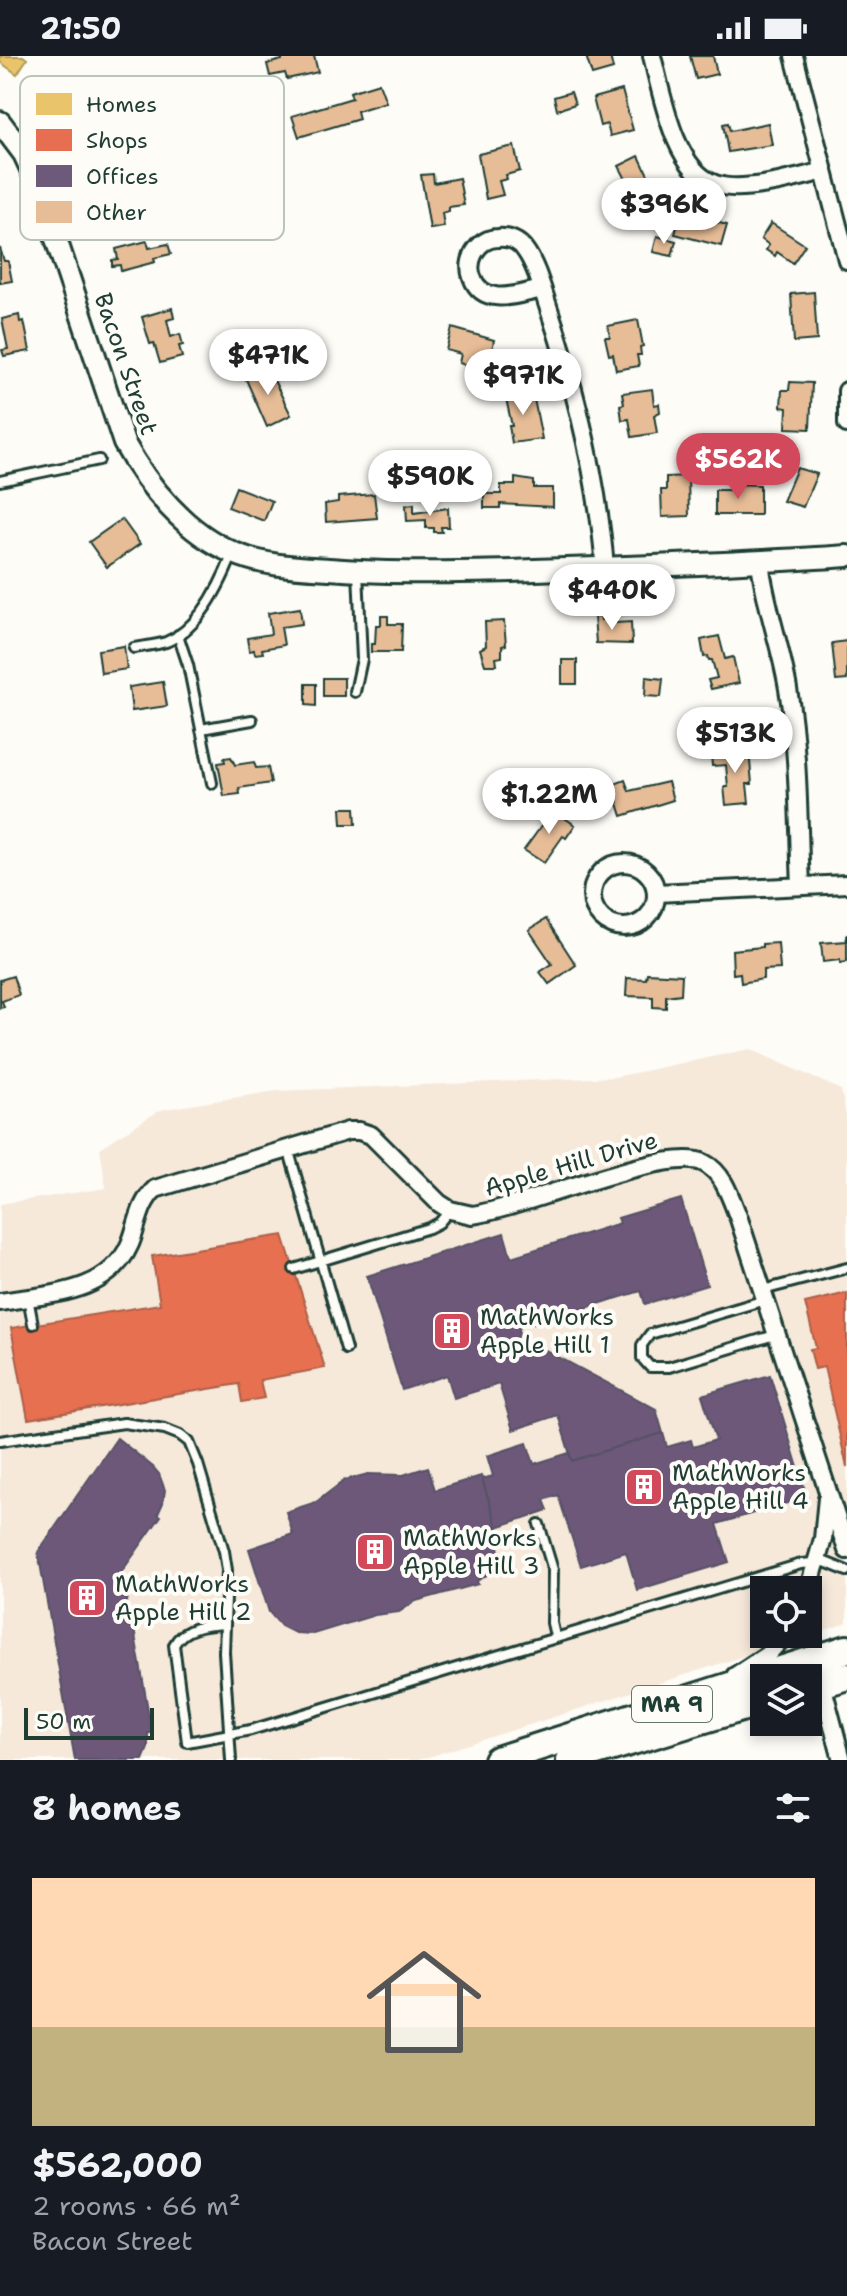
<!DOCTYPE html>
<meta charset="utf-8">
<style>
body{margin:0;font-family:"Shantell Sans",sans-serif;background:#20242c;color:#f1f3f6;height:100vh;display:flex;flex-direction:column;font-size:30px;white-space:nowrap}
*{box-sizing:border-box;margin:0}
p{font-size:26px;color:#9ea1a6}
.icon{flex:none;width:44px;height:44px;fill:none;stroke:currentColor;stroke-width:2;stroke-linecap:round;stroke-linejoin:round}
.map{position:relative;height:1704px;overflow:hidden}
.details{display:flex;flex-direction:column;background:#171b24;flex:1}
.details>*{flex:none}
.tools{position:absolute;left:750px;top:1520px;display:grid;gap:16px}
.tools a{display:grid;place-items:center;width:72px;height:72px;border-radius:0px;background:#171b24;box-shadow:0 4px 12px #0003;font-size:40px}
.scale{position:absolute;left:24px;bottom:20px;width:130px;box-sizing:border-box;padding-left:8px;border:4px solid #1f3d34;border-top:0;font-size:22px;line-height:28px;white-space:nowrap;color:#1f3d34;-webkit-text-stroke:6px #fdfcf7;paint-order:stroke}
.price{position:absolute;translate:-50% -68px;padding:0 18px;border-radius:28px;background:#fff;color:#222;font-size:26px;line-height:52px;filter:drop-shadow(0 2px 4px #0008)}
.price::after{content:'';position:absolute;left:50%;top:48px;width:24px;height:18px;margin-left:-12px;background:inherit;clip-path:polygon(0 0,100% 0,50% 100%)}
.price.selected{background:#d1495b;color:#fff}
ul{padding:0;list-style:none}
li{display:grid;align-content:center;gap:16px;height:424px;padding:0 32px}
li+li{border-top:2px solid #363941}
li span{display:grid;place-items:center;height:248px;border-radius:0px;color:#555}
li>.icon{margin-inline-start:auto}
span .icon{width:144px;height:144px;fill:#fffc;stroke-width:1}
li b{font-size:34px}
h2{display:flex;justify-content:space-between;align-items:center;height:96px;padding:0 32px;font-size:34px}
.status{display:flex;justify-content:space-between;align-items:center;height:56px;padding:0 40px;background:#171b24;direction:ltr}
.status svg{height:22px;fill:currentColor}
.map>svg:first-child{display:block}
.built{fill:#f6e9da;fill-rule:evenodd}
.homes{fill:#e9c46a;stroke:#ac9c5a;stroke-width:2}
.shops{fill:#e76f51;stroke:#ab6048;stroke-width:2}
.offices{fill:#6d597a;stroke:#565165;stroke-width:2}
.building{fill:#e7bd97;stroke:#1f3d34;stroke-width:2}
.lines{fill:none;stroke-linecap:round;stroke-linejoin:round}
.service-casing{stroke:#1f3d34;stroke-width:14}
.minor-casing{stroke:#1f3d34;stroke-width:22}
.tertiary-casing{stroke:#1f3d34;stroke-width:26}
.trunk-casing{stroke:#1f3d34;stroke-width:32}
.service{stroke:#fdfcf7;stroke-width:8}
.minor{stroke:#fdfcf7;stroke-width:16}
.tertiary{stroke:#fdfcf7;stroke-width:20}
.trunk{stroke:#fdfcf7;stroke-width:26}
.labels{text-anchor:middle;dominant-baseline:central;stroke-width:8;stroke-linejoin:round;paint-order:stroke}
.shield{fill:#fdfcf7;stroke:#62766e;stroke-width:2}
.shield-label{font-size:22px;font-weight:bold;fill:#1f3d34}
.street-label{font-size:24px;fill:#1f3d34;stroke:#fdfcf7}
.poi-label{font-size:24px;fill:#1f3d34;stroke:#fdfcf7;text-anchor:start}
.key{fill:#fdfcf7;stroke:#bac3bc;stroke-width:2}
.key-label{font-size:22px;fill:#1f3d34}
</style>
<div class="status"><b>21:50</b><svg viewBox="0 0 49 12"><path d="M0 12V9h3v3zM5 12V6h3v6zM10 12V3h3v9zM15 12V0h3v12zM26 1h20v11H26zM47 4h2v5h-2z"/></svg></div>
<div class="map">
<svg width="847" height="1704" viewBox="0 0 847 1704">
<rect width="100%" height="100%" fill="#fdfcf7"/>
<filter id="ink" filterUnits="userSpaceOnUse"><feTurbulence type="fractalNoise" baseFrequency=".0125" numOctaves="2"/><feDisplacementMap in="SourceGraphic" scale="16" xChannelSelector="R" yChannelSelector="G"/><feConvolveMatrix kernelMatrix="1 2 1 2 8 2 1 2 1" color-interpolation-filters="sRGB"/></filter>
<g filter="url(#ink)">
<path class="built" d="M750,993L841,1034L847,1064V1567L419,1704H0V1148L106,1132L100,1092L160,1054L276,1035L615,1021ZM764,1534H808V1578H764Z"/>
<path class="homes" d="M0,0H23L27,3L17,18L0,6Z"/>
<g class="shops">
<path d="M283,1179L325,1312L260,1324L264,1342L242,1346L239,1328L28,1363L11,1272L160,1248L152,1200Z"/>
<path d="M847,1237V1411L824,1311L815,1313L810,1293L816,1292L805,1247Z"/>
</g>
<g class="offices">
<path d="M681,1143L707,1229L645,1248L641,1235L529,1269L527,1262L521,1263L518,1281L505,1291L507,1300L538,1290L656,1353L663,1377L572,1405L558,1359L513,1374L499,1328L454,1342L447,1319L402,1334L367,1220L504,1177L511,1201L620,1167L618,1162Z"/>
<path d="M770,1319L807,1441L717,1468L729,1506L637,1534L626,1496L581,1510L558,1439L544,1444L548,1454L497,1471L482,1423L493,1420L487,1400L527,1387L534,1408L569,1397L572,1405L663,1377L667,1391L691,1384L693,1391L716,1384L702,1339Z"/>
<path d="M117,1382L153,1411L159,1418L165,1434L163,1447L158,1458L161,1460L118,1521L128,1539L125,1561L133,1567L152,1677H148V1692L143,1704H75L38,1496Z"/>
<path d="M428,1411L435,1434L481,1420L501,1483L498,1484L499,1504L490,1517L477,1525L478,1528L416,1545L399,1556L375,1559L313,1578L295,1577L281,1570L269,1556L249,1493L293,1478L286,1456L316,1446L345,1424L368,1418L403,1419Z"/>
</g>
<g class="building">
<path d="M288,0H314L318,16L287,23L285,17L270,20L267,8L282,4V1Z"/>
<path d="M586,0H610L613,13L592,19Z"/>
<path d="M690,0H713L717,18L696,23Z"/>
<path d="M379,27L386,46L357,55L359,63L299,81L292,60L352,42L350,36Z"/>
<path d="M622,34L633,74L610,80L607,68L600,70L593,42Z"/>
<path d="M571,36L575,48L557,54L554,41Z"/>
<path d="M728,67L730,75L768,67L772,89L728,96L723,68Z"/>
<path d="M514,90L520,115L506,119L507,123L499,125L503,139L486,143L478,98Z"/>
<path d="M639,100L658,140L640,149L632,133L625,137L620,128L627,125L619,110Z"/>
<path d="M433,118L434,127L459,122L464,149L449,151V155L442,157L444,171L430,173L421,119Z"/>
<path d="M681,157L701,163L702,159L709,161L708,164L727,169L721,190L675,178Z"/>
<path d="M771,167L805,189L793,207L777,196L775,200L766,194L769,189L761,183Z"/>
<path d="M657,180L676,185L672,200L653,196Z"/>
<path d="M147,185L149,192L168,188L171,198L154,202L155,206L121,215L120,209L112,210V204L118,203L116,193Z"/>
<path d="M0,192L4,205H8L12,225L0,227Z"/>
<path d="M814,236L817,284L794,286L791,238Z"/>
<path d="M172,252L174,262L167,264L171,281L180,278L183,289L179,290L182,301L160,307L154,287L150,288L142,261Z"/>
<path d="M19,259L20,266L24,265L30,295L4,300L2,294L8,293L2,263Z"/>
<path d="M638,264L643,290L640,291L641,299H637L639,310L616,314L613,298L609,299L605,281H610L608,270Z"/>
<path d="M452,272L494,284L492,294L499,296L494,310L486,308L485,314L459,307L461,298L446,294Z"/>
<path d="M267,310L291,359L267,371L245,321Z"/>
<path d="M790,326L812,327L810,373L786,372L787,352L781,351L782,334H789Z"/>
<path d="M652,333L654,349L659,348L660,356L654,359L657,377L632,381L629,363L622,364L620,349L624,348L622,337Z"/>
<path d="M530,334L531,343H534L542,383L512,387L509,370H512L505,338Z"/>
<path d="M797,412L817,418L803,451L783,445Z"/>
<path d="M688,420L689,460L662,461L661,434H666V421Z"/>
<path d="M515,422L534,425V432H553V451L500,448V452H484V438H501V429H515Z"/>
<path d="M732,428L760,429V459H715V434H732Z"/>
<path d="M236,431L272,445L264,465L228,451Z"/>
<path d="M374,438L377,462L326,466L325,448L338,446V441Z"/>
<path d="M414,448V457L448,452L449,471H441L442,476H434V472H426V464L407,465L406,449Z"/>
<path d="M122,463L140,488L107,511L89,486Z"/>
<path d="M300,552L302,568L281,571L284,589L262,593L263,597L255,598L254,594L249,595L247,582L271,578L268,557Z"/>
<path d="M381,560H388V568H402L401,596H371V588H375L376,569H381Z"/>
<path d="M594,560H601V564L614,563L615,567L631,566L632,588L596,587Z"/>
<path d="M504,565L506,589L502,590V601L496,602L497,609H485L480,593L486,590L485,566Z"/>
<path d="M719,580L725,603L733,601L739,627L711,633L708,624L717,622L712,604H709L708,600L704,601L701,584Z"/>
<path d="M847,585V624L836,625L832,587Z"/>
<path d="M124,590L127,613L101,617L98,594Z"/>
<rect x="562" y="604" width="15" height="24"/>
<path d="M646,621L663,623L661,641L645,640Z"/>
<rect x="323" y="622" width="21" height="18"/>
<path d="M163,626L167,650L132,655L129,631Z"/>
<path d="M306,628H316V650L306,649Z"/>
<path d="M749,694L752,728H747L749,747L726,749L724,731H728L726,709L712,710L711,698Z"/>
<path d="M231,701L235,709L254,706L256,712L268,711L271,727L239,732L240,738L224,740L218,707L225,706L224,702Z"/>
<path d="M625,724L629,735L668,726L673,744L622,760L612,729Z"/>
<path d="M341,752H355L356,768H342Z"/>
<path d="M553,754L575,769L566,782L563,780L544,807L524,794Z"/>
<path d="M546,863L576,909L549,928L540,916L552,908L529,874Z"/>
<path d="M846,879H847V906L840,907V904L823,906L821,887L847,885Z"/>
<path d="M778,887L780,913L763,914V923L741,927L740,917L733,918L732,894L762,891V888Z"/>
<path d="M647,917L682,919L681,938L666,940V952L653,951V941L626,940L627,922L646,923Z"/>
<path d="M13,920L19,939L2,945L4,951L0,952V924Z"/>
</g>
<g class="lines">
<g class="service-casing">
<g id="service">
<path d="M0,425L99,404"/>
<path d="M178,579L188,609L212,727"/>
<path d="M134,592C145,590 156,589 166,586C199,573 221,528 233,497"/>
<path d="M355,636L362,603L358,516"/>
<path d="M201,673L252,664"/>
<path d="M288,1092L346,1293"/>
<path d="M294,1213L429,1172L439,1167L450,1154"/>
<path d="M763,1234L847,1212"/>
<path d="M28,1242L33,1268"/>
<path d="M765,1244L650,1278L642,1289V1302L650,1311H669L778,1278"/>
<path d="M0,1385L124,1367L165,1373L180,1379L189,1386L198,1408L224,1495L227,1514L224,1596L231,1704"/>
<path d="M539,1468L553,1514L552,1567L555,1580"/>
<path d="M225,1568C207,1569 183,1571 174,1589L187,1686L251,1674L801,1508L825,1506L847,1515"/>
</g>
</g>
<g class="minor-casing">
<g id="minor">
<path d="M652,0C662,38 674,114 715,128C742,138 796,122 824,115"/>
<path d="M794,0L847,204"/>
<path d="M46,153L225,96C244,87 248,70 234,54C226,49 217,47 208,50C187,60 196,88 198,106"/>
<path d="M542,233C519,238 483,252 472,221C469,213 470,205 474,197C479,188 488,182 498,182C509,181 519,185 525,194C536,209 542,232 548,250C576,334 598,424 605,512"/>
<path d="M847,335V368"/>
<path d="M760,506C765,549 781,590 788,633C799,697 798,765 801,830"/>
<circle cx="624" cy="839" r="32"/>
<path d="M656,837L847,828"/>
<path d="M0,1246C47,1238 108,1239 130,1188C138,1169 139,1148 155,1133L348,1075H359L371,1079L439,1147L450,1154L472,1159C521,1153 668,1089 704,1107C724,1117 731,1143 739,1163L847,1494"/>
<path d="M808,1535L823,1483L827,1442"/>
<path d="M735,1620L767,1599L786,1578"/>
<path d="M822,1628L842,1704"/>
</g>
</g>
<g class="tertiary-casing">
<path id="tertiary" d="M0,66L24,98L37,126L124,387C148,431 186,477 234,497C264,510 297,511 329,513C390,518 451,516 512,515C624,511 735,508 847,500"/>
</g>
<g class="trunk-casing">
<g id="trunk">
<path d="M808,1632L847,1620"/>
<path d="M497,1704L847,1593"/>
<path d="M570,1704L764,1645"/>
</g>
</g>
<use href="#service" class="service"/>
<use href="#minor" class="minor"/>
<use href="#tertiary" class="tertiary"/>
<use href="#trunk" class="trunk"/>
</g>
</g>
<defs>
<g id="building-square" transform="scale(2)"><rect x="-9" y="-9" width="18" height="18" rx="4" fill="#d1495b" stroke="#fdfcf7"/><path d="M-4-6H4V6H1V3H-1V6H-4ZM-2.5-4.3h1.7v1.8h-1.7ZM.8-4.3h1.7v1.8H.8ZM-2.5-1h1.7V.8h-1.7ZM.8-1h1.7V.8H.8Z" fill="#fff"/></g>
</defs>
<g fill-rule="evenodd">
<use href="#building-square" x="452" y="1275"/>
<use href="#building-square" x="644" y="1431"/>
<use href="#building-square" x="375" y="1496"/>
<use href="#building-square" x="87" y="1542"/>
</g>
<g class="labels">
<rect class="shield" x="632" y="1630" width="80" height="36" rx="6"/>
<g class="shield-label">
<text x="672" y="1648">MA 9</text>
</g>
<g class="street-label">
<text transform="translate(126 308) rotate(71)">Bacon Street</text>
<text transform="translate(571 1108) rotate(-16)">Apple Hill Drive</text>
</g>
<g class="poi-label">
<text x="480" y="1261">MathWorks<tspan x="480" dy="28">Apple Hill 1</tspan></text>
<text x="672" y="1417">MathWorks<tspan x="672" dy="28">Apple Hill 4</tspan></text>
<text x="403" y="1482">MathWorks<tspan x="403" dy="28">Apple Hill 3</tspan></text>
<text x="115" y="1528">MathWorks<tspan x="115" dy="28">Apple Hill 2</tspan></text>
</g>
</g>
<rect x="20" y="20" width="264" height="164" rx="12" class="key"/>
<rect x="36" y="37" width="36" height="22" fill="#e9c46a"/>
<rect x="36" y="73" width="36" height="22" fill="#e76f51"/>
<rect x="36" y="109" width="36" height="22" fill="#6d597a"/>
<rect x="36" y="145" width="36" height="22" fill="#e7bd97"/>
<g class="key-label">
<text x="86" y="56">Homes</text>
<text x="86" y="92">Shops</text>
<text x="86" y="128">Offices</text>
<text x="86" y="164">Other</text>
</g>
</svg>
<div class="tools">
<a><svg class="icon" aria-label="locate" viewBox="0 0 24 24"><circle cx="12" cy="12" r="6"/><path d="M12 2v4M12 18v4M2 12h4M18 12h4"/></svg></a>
<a><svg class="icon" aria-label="layers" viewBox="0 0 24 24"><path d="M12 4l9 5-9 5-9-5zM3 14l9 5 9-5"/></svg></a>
</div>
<div class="scale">50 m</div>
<b class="price" style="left:664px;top:190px">$396K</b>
<b class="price" style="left:268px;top:341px">$471K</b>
<b class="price" style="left:523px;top:361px">$971K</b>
<b class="price selected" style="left:738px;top:445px">$562K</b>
<b class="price" style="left:430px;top:462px">$590K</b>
<b class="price" style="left:612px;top:576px">$440K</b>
<b class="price" style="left:735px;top:719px">$513K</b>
<b class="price" style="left:549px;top:780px">$1.22M</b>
</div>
<section class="details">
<h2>8 homes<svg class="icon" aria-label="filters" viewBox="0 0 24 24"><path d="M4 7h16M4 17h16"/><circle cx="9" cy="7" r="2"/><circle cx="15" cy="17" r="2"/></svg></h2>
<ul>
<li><span style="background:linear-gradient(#ffd9b3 60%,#c2b280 0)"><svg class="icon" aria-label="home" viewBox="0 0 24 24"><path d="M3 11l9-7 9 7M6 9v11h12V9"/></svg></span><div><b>$562,000</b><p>2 rooms · 66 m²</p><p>Bacon Street</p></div></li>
</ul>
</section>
